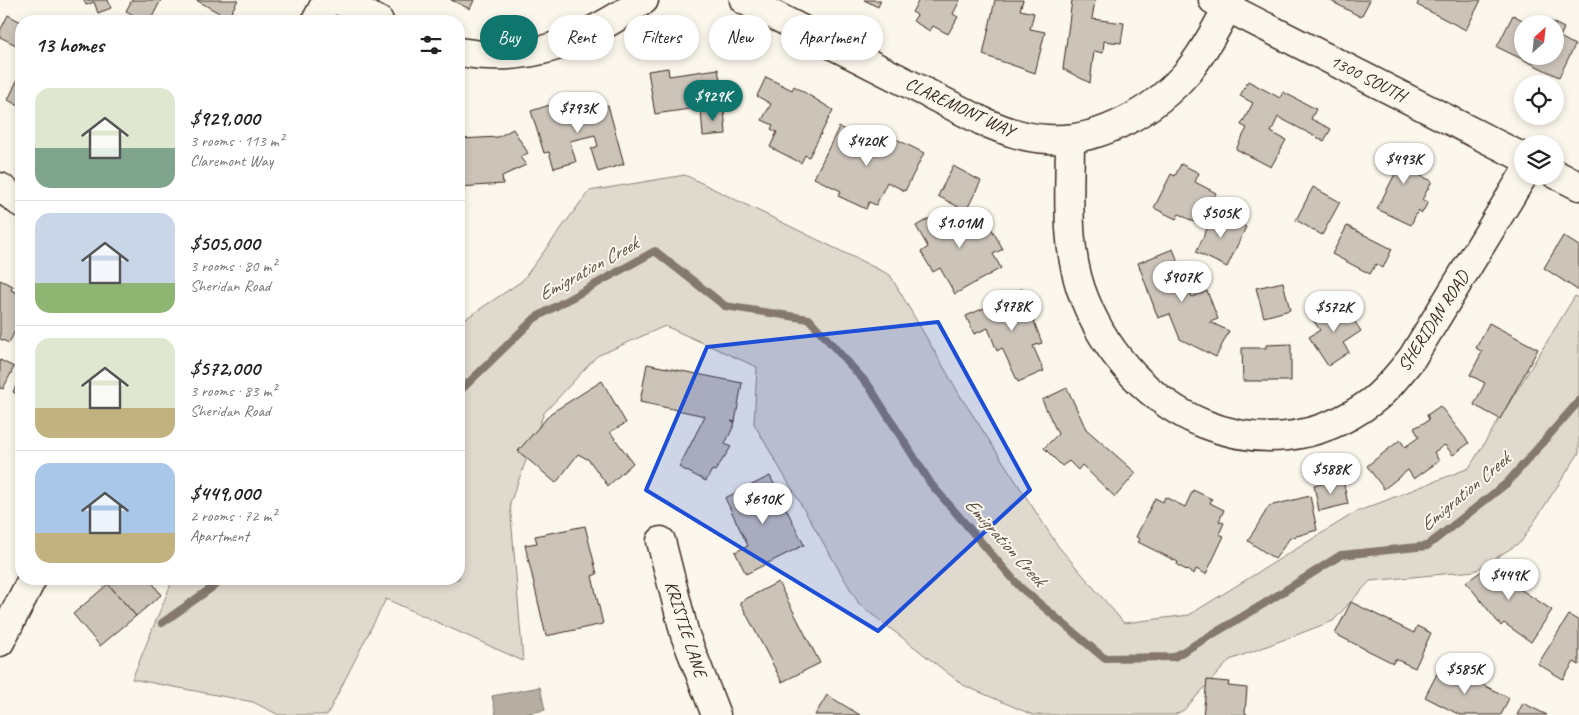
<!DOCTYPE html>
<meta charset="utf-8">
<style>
body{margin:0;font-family:Caveat,sans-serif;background:#f6f6f6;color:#222;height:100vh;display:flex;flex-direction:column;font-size:19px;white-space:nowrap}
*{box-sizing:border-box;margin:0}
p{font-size:16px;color:#767676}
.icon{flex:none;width:28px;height:28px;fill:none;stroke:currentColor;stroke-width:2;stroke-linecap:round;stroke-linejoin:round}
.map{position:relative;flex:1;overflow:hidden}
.panel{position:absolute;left:15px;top:15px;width:450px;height:570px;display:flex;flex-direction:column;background:#fff;border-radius:20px;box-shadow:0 2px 8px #0003}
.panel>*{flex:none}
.top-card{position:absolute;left:480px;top:15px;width:475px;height:45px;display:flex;gap:10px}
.needle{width:32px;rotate:27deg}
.buttons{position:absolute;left:1514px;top:15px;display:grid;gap:10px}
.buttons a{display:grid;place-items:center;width:50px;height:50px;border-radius:50%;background:#fff;box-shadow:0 2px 8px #0003;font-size:25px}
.price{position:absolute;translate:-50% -42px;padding:0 11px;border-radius:18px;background:#fff;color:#222;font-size:16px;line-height:32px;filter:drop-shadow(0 1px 2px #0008)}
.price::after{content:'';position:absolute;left:50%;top:30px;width:15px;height:11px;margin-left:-8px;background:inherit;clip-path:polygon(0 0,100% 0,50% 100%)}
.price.on{background:#0f766e;color:#fff}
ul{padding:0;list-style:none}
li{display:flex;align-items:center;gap:15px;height:125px;padding:0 20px}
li+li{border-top:1px solid #e0e0e0}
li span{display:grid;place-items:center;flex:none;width:140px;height:100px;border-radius:15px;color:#555}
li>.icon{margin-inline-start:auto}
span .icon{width:60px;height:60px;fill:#fffc;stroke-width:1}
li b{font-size:21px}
h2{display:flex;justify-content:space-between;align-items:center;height:60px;padding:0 20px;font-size:21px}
.chip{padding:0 18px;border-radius:22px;background:#fff;box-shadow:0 2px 8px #0003;font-size:18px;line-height:45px}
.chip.on{background:#0f766e;color:#fff}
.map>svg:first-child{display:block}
.green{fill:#dfd9ce;stroke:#8d8276}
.water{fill:#b6aea2;stroke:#85796d}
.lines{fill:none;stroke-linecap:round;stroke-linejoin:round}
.stream{stroke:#85796d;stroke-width:8}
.building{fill:#ccc4b9;stroke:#3b2a1e}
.minor-casing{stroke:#3b2a1e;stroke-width:31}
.minor{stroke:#fbf7ec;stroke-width:28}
.marked{fill:#1d4ed8;fill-opacity:0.2;stroke:#1d4ed8;stroke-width:4;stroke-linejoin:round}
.labels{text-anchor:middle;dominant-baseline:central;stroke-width:4;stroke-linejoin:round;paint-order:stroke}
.street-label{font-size:18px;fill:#3b2a1e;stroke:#fbf7ec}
.water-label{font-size:19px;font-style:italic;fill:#605246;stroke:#fbf7ec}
</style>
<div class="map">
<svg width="1579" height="715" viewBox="0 0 1579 715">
<rect width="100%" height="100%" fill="#fbf7ec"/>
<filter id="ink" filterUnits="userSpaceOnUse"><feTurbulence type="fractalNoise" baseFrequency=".02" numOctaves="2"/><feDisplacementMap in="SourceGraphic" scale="10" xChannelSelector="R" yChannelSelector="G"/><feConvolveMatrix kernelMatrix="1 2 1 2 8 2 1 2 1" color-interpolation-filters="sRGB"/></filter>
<g filter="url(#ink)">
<path class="green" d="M685,175L890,275L961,397L1058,546L1124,623L1189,615L1356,512L1469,468L1575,296L1579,298V453L1521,542L1475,571L1370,581L1333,621L1230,660L1184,710L1174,715H1033L963,685L859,604L754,424L757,367L665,326L597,356L544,413L510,503L523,661L386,599L327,715H279L253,702L132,679L173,579H459V323L522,281L589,191Z"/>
<path class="water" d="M540,687L545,710L520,715H496L492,696Z"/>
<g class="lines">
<g class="stream">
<path d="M459,392L535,318L655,251L725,306L809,319L869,386L931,484L1020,587L1104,658L1174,657L1262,605L1341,555L1427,546L1507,483L1579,401"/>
<path d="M162,623L224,579"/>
</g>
</g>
<g class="building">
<path d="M84,0H108L111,8L98,13L94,2L86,5Z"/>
<path d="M132,0H161L150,21H145L126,11Z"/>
<path d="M196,0H238L228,18Z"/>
<path d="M451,0H474L470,9Z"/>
<path d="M864,0H881L878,7Z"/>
<path d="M919,0H960L953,14L958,17L948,34L933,26L930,31L913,21L917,15L912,12Z"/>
<path d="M995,0H1023L1020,10L1034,13L1030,29L1045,32L1035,73L983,55Z"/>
<path d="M1072,0H1095L1092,19L1124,23L1121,43L1104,41L1103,53L1094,51L1090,83L1063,69Z"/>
<path d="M1329,0H1370L1361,17Z"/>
<path d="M1419,0H1481L1466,30L1417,5Z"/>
<path d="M8,15L21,22L20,47L0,37V31Z"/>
<path d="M1513,15L1530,24H1522V56H1555V24H1549L1550,21L1564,28L1560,37L1575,45L1559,77L1497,47Z"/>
<path d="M668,68L669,76L718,69L724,104L655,114L648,71Z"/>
<path d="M21,72V107L8,100Z"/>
<path d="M766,77L792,90L794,86L833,110L809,157L805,155L801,163L770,147L777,132L771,129L773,125L762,120L771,104L757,96Z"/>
<path d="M1248,81L1280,98L1283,92L1316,109L1311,119L1331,129L1324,141L1278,117L1271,132L1286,140L1271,167L1236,149L1247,128L1241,125L1253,103L1240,96Z"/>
<path d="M597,102L598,108L608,105L624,164L598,172L591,149L598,146L595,135L570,141L576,162L554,168L549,152L544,153L531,111L556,103L558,113Z"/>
<path d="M724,108L726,134L703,136L701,109Z"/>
<path d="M839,127L870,143L874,134L885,140L888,135L924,153L905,191L887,182L876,205L869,202L866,209L838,196L841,191L814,178Z"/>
<path d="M459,129L461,139L498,137L513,129L528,153L520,157L526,165L502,176L503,184L460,187Z"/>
<path d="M1391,143L1423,158L1415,173L1432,181L1422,200L1428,202L1422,213L1418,210L1411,225L1377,209L1395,174L1379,166Z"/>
<path d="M1181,164L1199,173L1195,182L1216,193L1200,225L1179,214L1176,219L1154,208L1171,174L1175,176Z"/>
<path d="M953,166L981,181L966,211L938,196Z"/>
<path d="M1313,187L1340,202L1322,235L1296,220Z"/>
<path d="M946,209L951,220L968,210L977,226L987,221L1003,249L993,254L1001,268L955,294L940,268L933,272L921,252L928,247L916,226Z"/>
<path d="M1215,212L1246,227L1227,267L1196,252Z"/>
<path d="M1347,226L1392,249L1383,268L1376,264L1370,274L1332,254Z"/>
<path d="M1563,236L1579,246V291L1544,268Z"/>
<path d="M1173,249L1192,297L1207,291L1218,319L1210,322L1229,331L1216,357L1180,339L1170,314L1158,318L1138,263Z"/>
<path d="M0,280L13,286L11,290L21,295V319L9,343L0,339Z"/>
<path d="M1283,282L1290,310L1264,317L1256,288Z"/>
<path d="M1022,289L1042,343L1033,346L1044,371L1018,382L1002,348L997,351L988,328L974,334L966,316L996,303L994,300Z"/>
<path d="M1341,302L1361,331L1343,343L1349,352L1328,366L1309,337L1320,330L1313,320Z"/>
<path d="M1489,323L1538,349L1500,419L1474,405L1485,383L1470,375L1482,352L1476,348Z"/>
<path d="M1291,344V381H1243L1242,348H1266V345Z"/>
<path d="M0,360L14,367L3,389L0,388Z"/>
<path d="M647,364L742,383L735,422L731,421L735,423L725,444L731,447L715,471L712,470L706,481L679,467L705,416L640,402Z"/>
<path d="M21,376V396L13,392Z"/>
<path d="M602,381L626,423L610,432L633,463L608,486L589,460L578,454L556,483L518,451L551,413Z"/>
<path d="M1067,388L1086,429L1136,473L1115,497L1082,465L1078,470L1069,461L1062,466L1044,448L1058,434L1042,400Z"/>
<path d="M1440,406L1469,443L1453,455L1445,445L1434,452L1439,461L1414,479L1408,470L1384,489L1367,466L1400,440L1405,447L1419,437L1414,428L1429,420L1427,415Z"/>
<path d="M770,476L804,545L746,574L735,552L748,546L725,498Z"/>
<path d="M1343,480L1348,504L1319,511L1314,485Z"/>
<path d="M1193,490L1212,499L1210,503L1224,510L1219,521L1224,523L1219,534L1224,536L1206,574L1196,569L1194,574L1177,565L1178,562L1138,542L1140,539L1136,537L1155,498L1163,502L1165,497L1185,507Z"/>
<path d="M1310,496L1317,530L1290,538L1275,559L1248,541L1269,506Z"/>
<path d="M585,526L597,574L592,576L603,624L546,636L525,545L537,543L535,536Z"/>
<path d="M1499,559L1520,589L1552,610L1531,642L1504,623L1501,626L1466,582Z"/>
<path d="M114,579H150L161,595L136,616L108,584Z"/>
<path d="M778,582L820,663L782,682L740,602Z"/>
<path d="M108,584L136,616L100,646L73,614Z"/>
<path d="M1351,602L1414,633L1417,626L1431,633L1415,668L1395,659L1393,663L1335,634Z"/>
<path d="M1569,615L1579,621V665L1574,662L1563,679L1538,664Z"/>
<path d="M1442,664L1509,698L1501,715H1460L1425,697Z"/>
<path d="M1207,680L1229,682L1228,686L1247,688L1245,713L1248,715H1203Z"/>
<path d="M827,695L860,715H815Z"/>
<path d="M1523,703L1547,715H1517Z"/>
</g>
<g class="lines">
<g class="minor-casing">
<g id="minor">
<path d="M338,0L379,21"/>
<path d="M744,0L982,121C1003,130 1024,138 1047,139C1101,143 1157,109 1190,69C1206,48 1219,24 1231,0"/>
<path d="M1213,0L1522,157"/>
<path d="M316,21L327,0"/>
<path d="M459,52C534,65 583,40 644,0"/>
<path d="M1070,139C1070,192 1064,250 1085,300C1131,415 1263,482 1371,402C1387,390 1399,374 1412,358L1523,176"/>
<path d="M1555,174L1579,186"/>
<path d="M0,187L21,203"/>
<path d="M661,541L685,635L716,715"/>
<path d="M0,642L32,579"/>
</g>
</g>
<use href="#minor" class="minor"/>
</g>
</g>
<path class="marked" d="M938,322L1030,490L878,631L646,490L707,347Z"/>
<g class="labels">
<g class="street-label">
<text transform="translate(1368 78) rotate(27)">1300 SOUTH</text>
<text transform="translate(960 107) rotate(25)">CLAREMONT WAY</text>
<text transform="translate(1433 321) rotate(-57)">SHERIDAN ROAD</text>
<text transform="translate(686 629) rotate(72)">KRISTIE LANE</text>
</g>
<g class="water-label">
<text transform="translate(588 269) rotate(-29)">Emigration Creek</text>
<text transform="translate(1465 492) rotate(-40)">Emigration Creek</text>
<text transform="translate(1005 542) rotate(48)">Emigration Creek</text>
</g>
</g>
</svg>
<div class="buttons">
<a><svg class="needle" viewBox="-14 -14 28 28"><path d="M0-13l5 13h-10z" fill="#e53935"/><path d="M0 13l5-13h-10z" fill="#767676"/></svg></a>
<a><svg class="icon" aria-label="locate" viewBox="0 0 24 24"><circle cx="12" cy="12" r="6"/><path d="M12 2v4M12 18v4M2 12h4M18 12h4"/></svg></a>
<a><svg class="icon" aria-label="layers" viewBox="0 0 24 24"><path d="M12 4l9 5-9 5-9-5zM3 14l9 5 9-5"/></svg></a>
</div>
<b class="price on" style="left:713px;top:122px">$929K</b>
<b class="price" style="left:578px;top:134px">$793K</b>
<b class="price" style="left:867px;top:167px">$420K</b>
<b class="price" style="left:1404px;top:185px">$493K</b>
<b class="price" style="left:1221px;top:239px">$505K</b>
<b class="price" style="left:960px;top:249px">$1.01M</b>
<b class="price" style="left:1182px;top:303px">$907K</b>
<b class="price" style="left:1012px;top:332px">$978K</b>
<b class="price" style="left:1334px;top:333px">$572K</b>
<b class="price" style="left:1331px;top:495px">$588K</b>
<b class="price" style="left:763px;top:525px">$610K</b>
<b class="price" style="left:1509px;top:601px">$449K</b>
<b class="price" style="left:1465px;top:695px">$585K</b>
<div class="top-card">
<a class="chip on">Buy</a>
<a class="chip">Rent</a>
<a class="chip">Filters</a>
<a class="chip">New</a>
<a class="chip">Apartment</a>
</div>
<section class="panel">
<h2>13 homes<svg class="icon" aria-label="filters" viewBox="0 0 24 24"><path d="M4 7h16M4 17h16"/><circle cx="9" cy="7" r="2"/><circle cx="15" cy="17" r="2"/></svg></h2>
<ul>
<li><span style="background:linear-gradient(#dfe7d0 60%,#7fa58c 0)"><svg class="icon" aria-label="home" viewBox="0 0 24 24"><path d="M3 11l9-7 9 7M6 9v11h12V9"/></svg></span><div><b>$929,000</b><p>3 rooms · 113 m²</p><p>Claremont Way</p></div></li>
<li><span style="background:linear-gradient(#c9d6e8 70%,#8fb573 0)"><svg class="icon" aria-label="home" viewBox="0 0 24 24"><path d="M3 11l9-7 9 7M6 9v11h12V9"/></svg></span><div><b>$505,000</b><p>3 rooms · 80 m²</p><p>Sheridan Road</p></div></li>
<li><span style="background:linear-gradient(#dfe7d0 70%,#c2b280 0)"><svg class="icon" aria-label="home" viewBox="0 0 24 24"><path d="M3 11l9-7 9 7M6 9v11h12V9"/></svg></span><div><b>$572,000</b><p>3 rooms · 83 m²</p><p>Sheridan Road</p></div></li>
<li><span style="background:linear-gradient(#a9c7e8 70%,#c2b280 0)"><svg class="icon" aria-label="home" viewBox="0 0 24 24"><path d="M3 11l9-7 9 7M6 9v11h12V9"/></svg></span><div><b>$449,000</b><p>2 rooms · 72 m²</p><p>Apartment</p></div></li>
</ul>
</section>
</div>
